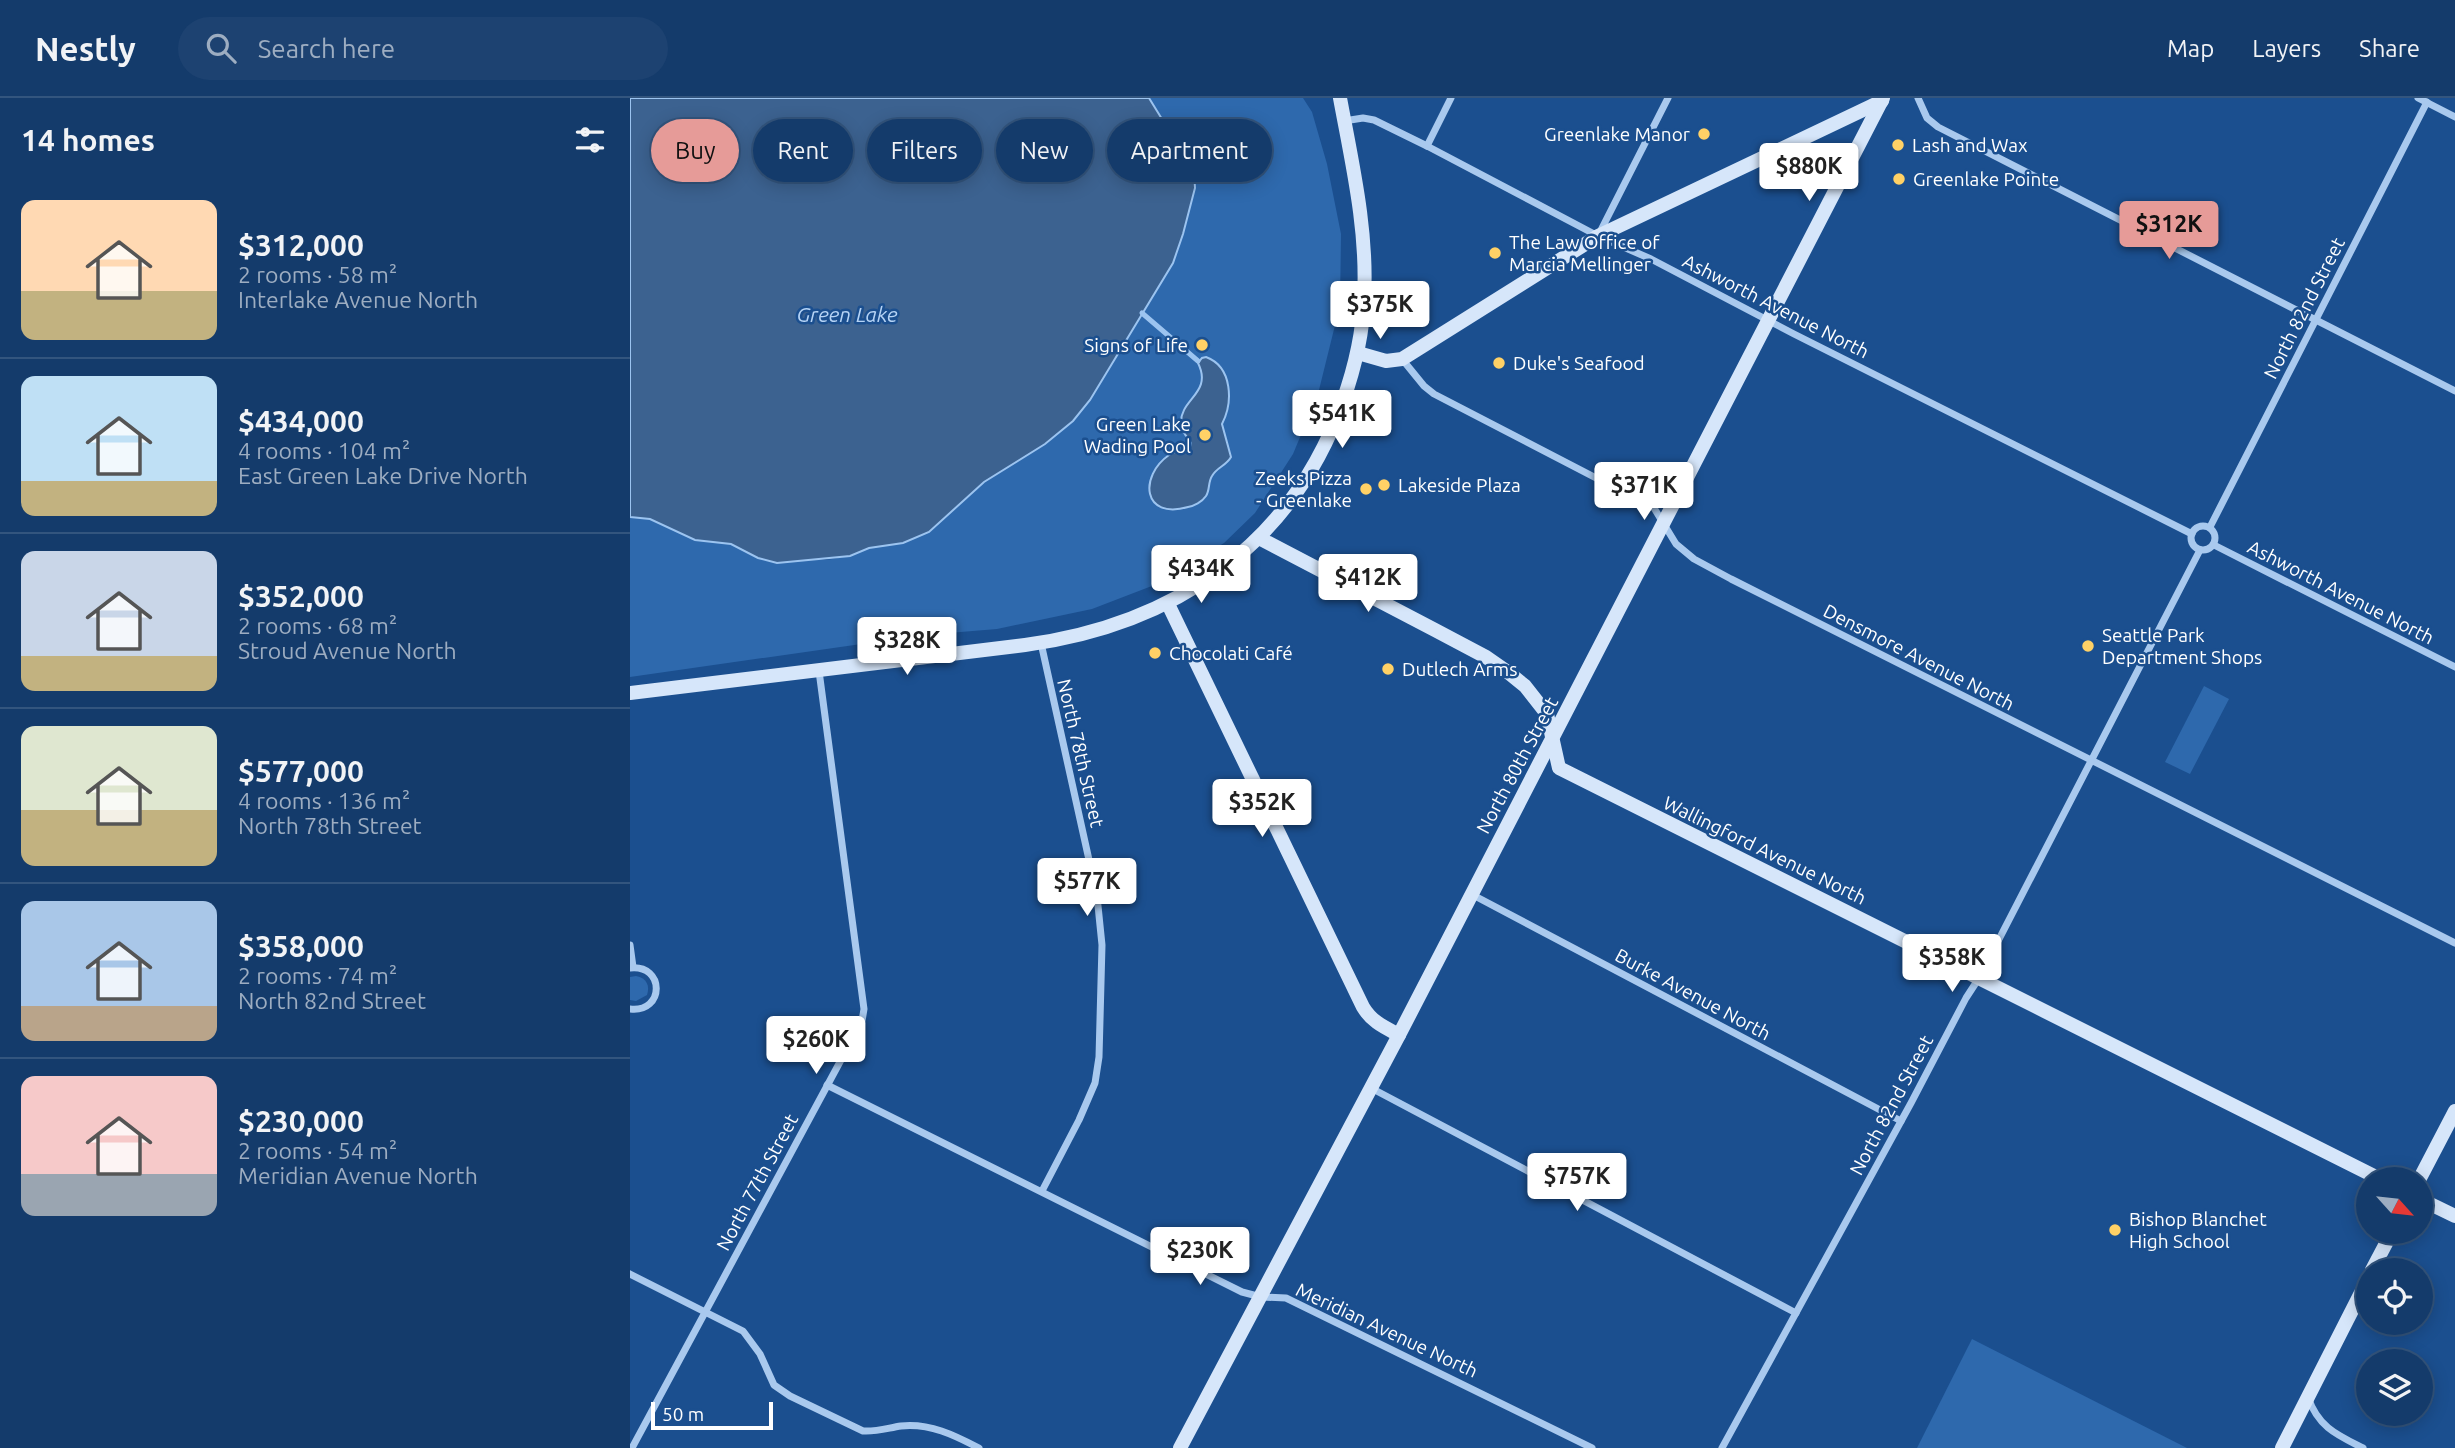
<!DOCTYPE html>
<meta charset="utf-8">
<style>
body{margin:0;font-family:Ubuntu,sans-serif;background:#1d4271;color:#f1f3f6;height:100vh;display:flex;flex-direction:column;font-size:26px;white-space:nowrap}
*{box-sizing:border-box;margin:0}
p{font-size:23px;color:#9dadc1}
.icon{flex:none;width:38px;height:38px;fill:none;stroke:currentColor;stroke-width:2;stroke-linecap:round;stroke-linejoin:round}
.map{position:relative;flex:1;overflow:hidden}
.sheet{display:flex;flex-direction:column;background:#143b6b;width:630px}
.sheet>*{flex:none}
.hud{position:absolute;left:21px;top:21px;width:665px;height:63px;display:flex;gap:14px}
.needle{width:46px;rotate:117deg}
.controls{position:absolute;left:1726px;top:1069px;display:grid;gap:14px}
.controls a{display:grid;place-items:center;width:77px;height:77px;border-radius:50%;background:#143b6b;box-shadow:0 4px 18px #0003,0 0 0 2px #33557e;font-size:35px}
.scale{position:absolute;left:21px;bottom:18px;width:122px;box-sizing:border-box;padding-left:7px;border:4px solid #fff;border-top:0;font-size:19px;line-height:24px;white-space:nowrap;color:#fff;-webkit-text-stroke:5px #1b4f8f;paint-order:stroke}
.price{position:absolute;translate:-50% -60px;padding:0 16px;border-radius:7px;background:#fff;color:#222;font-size:23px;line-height:46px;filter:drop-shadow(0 2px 4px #0008)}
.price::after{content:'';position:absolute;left:50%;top:42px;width:21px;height:16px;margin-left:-10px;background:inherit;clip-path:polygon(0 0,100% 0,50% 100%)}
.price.selected{background:#e69b98;color:#111}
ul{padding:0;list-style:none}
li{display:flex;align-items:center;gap:21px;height:175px;padding:0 21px}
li+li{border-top:2px solid #33557e}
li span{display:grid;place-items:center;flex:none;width:196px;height:140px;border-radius:14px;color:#555}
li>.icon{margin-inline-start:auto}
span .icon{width:84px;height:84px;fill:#fffc;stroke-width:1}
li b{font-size:30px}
h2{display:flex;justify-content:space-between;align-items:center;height:84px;padding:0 21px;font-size:30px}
.chip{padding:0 24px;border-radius:32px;background:#143b6b;box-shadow:0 4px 18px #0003,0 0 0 2px #33557e;font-size:24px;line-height:63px}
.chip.selected{background:#e69b98;color:#111}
header{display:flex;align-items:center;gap:42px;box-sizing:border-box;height:98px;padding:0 35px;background:#143b6b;border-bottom:2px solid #33557e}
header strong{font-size:33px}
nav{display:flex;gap:38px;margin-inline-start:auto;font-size:24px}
.search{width:490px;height:63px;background:#1d4271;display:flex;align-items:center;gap:18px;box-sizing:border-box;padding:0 24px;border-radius:38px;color:#9dadc1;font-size:26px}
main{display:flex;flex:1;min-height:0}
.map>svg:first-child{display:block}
.green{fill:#2e69ad}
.water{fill:#3c6290;stroke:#9cc4f0;stroke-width:2}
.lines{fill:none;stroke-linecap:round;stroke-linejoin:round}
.stream{stroke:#9cc4f0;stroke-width:5}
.street{stroke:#a9c9ee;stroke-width:7}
.secondary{stroke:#d6e6fa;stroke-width:14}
.poi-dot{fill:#ffd166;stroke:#1b4f8f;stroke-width:2.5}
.labels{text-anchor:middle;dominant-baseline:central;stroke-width:5;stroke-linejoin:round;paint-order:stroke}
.poi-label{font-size:19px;fill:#fff;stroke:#1b4f8f;text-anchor:start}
.street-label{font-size:19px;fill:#fff;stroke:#1b4f8f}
.water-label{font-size:21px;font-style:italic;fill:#b5d3f5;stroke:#1b4f8f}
</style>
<header>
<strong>Nestly</strong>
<div class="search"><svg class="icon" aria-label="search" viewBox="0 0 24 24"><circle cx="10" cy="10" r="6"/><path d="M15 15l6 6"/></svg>Search here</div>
<nav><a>Map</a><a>Layers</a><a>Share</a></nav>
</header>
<main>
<section class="sheet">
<h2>14 homes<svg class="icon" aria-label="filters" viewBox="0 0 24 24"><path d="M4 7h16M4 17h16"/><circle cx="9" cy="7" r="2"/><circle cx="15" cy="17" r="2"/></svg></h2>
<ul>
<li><span style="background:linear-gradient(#ffd9b3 65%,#c2b280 0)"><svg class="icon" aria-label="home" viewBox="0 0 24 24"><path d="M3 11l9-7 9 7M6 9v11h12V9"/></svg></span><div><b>$312,000</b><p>2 rooms · 58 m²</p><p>Interlake Avenue North</p></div></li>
<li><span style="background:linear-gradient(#bfe0f5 75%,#c2b280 0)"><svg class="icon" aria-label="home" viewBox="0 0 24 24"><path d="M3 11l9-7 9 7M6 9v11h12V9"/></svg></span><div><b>$434,000</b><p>4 rooms · 104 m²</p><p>East Green Lake Drive North</p></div></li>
<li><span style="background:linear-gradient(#c9d6e8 75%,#c2b280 0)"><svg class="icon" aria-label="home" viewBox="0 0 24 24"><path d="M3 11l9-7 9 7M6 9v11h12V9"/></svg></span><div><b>$352,000</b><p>2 rooms · 68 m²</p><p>Stroud Avenue North</p></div></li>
<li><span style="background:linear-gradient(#dfe7d0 60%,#c2b280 0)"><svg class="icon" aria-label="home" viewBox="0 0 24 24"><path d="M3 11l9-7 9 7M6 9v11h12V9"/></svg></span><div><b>$577,000</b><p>4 rooms · 136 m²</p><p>North 78th Street</p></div></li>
<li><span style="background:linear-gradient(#a9c7e8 75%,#b9a48a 0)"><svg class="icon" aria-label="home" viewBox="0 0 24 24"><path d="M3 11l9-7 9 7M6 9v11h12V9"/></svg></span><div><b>$358,000</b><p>2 rooms · 74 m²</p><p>North 82nd Street</p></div></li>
<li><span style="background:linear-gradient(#f6c9c9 70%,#9aa5b1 0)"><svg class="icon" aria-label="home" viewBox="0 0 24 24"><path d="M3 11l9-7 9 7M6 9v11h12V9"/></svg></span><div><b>$230,000</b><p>2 rooms · 54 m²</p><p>Meridian Avenue North</p></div></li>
</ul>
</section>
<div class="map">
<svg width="1825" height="1350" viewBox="0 0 1825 1350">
<rect width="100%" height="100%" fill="#1b4f8f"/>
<g class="green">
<path d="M519,0H673L682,14L697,66L711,136L710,207L688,296L663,356L625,415L594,445L527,486L462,511L367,531L294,537L0,579V419L20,421L65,442L101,446L128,460L196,462L220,458L239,450L273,445L299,434L354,384L415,346L443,323L460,302L543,165L553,136L565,90L564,73Z"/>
<path d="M1574,588L1599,601L1560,676L1535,664Z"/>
<path d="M6,878C17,880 20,888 17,897L6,903L0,902V879Z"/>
<path d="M1342,1241L1557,1350H1287Z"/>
</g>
<g class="water">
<path d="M0,0H519L564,73L565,90L553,136L543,165L460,302L443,323L415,346L354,384L299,434L273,445L239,450L220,458L147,465L128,460L101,446L65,442L20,421L0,419Z"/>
<path d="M576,259C603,269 603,305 592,326L601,359C596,368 587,369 582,378C578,384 580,392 576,398C572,404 564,408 558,409C512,422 509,378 539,357C545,353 553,352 560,349L561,345C557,339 551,333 551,325C550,301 583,295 568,265L572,260Z"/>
</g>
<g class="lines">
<path class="stream" d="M512,215L568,263"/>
<g class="street">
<path d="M1288,0L1297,20L1308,29L1825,293"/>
<path d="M1788,0L1825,19"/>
<path d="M714,23L733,20L744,22L797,48L968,138L1021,161L1164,236L1562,436"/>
<path d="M797,48L821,0"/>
<path d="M969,136L1038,0"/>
<path d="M772,261L794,288L804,296L1024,410L1046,446L1064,461L1101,481L1825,845"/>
<circle cx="1573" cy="440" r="12"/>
<path d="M1580,429L1797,4"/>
<path d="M1584,447L1825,569"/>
<path d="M411,545L467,798L472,847L469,959L465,985L449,1022L412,1093"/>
<path d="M841,796L1271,1023"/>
<path d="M0,847L3,869"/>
<path d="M0,870C35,866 35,915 0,911"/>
<path d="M197,987L612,1194L631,1199L656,1200L962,1350"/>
<path d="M741,990L1166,1215"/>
<path d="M0,1176L113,1233L130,1256L144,1287L160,1298L233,1333C246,1334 258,1330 271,1328C300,1325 324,1337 349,1350"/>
<path d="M1678,1299C1688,1329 1707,1337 1733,1350"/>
<path d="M2,1350L232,923L234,911L189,573"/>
<path d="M1092,1350L1281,1005L1336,900L1349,880L1570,452"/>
</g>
<g class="secondary">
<path d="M728,255L756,263L772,261L968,138L1252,3"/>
<path d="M629,440L805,532L856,559L879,575L895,588L917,616L929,670L1752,1082"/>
<path d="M538,506L733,909C742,924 754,929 769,937"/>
<path d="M0,595L395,547C543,527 662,448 713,303C725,269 733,236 734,200C738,133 722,65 710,0"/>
<path d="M1789,1082L1825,1013"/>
<path d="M1790,1101L1825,1118"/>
<path d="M1742,1172L1762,1134"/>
<path d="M550,1350L769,937L1253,0"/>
<path d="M1652,1350L1738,1181"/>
</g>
</g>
<g class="poi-dot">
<circle cx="1074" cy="36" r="7"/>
<circle cx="1268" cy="47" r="7"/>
<circle cx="1269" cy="81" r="7"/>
<circle cx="865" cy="155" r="7"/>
<circle cx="572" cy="247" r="7"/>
<circle cx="869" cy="265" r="7"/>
<circle cx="575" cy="337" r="7"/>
<circle cx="754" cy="387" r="7"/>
<circle cx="736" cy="391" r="7"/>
<circle cx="1458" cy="548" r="7"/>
<circle cx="525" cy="555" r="7"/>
<circle cx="758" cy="571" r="7"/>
<circle cx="1485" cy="1132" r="7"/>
</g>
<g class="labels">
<g class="poi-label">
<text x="1060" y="36" text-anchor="end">Greenlake Manor</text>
<text x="1282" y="47">Lash and Wax</text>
<text x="1283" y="81">Greenlake Pointe</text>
<text x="879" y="144">The Law Office of<tspan x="879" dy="22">Marcia Mellinger</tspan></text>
<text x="558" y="247" text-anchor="end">Signs of Life</text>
<text x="883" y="265">Duke's Seafood</text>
<text x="561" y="326" text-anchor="end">Green Lake<tspan x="561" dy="22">Wading Pool</tspan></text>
<text x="722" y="380" text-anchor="end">Zeeks Pizza<tspan x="722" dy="22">- Greenlake</tspan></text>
<text x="768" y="387">Lakeside Plaza</text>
<text x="1472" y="537">Seattle Park<tspan x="1472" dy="22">Department Shops</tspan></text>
<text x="539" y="555">Chocolati Café</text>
<text x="772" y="571">Dutlech Arms</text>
<text x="1499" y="1121">Bishop Blanchet<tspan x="1499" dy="22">High School</tspan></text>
</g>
<g class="street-label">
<text transform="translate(1146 208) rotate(27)">Ashworth Avenue North</text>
<text transform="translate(1674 210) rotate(-63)">North 82nd Street</text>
<text transform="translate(1711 494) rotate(27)">Ashworth Avenue North</text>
<text transform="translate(1289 559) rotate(27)">Densmore Avenue North</text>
<text transform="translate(451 655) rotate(77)">North 78th Street</text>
<text transform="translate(887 667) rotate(-62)">North 80th Street</text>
<text transform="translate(1135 752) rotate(26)">Wallingford Avenue North</text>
<text transform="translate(1063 896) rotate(28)">Burke Avenue North</text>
<text transform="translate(1261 1007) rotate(-62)">North 82nd Street</text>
<text transform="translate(127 1084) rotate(-62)">North 77th Street</text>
<text transform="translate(757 1232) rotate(25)">Meridian Avenue North</text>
</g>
<g class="water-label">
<text x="217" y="216">Green Lake</text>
</g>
</g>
</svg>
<div class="controls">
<a><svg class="needle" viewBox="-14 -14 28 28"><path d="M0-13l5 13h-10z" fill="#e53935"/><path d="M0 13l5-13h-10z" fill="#9dadc1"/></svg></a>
<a><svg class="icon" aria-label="locate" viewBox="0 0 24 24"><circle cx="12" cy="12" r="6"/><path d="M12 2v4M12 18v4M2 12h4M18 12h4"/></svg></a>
<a><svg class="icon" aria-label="layers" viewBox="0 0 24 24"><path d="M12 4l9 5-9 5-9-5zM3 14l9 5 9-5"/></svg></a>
</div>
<div class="scale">50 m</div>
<b class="price" style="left:1179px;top:105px">$880K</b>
<b class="price selected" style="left:1539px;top:163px">$312K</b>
<b class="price" style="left:750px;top:243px">$375K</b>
<b class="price" style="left:712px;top:352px">$541K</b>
<b class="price" style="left:1014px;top:424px">$371K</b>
<b class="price" style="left:571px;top:507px">$434K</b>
<b class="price" style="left:738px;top:516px">$412K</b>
<b class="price" style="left:277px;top:579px">$328K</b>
<b class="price" style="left:632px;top:741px">$352K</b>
<b class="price" style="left:457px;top:820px">$577K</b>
<b class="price" style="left:1322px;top:896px">$358K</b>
<b class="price" style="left:186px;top:978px">$260K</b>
<b class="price" style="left:947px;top:1115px">$757K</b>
<b class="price" style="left:570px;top:1189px">$230K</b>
<div class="hud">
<a class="chip selected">Buy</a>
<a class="chip">Rent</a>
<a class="chip">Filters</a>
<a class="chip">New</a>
<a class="chip">Apartment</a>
</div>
</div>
</main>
